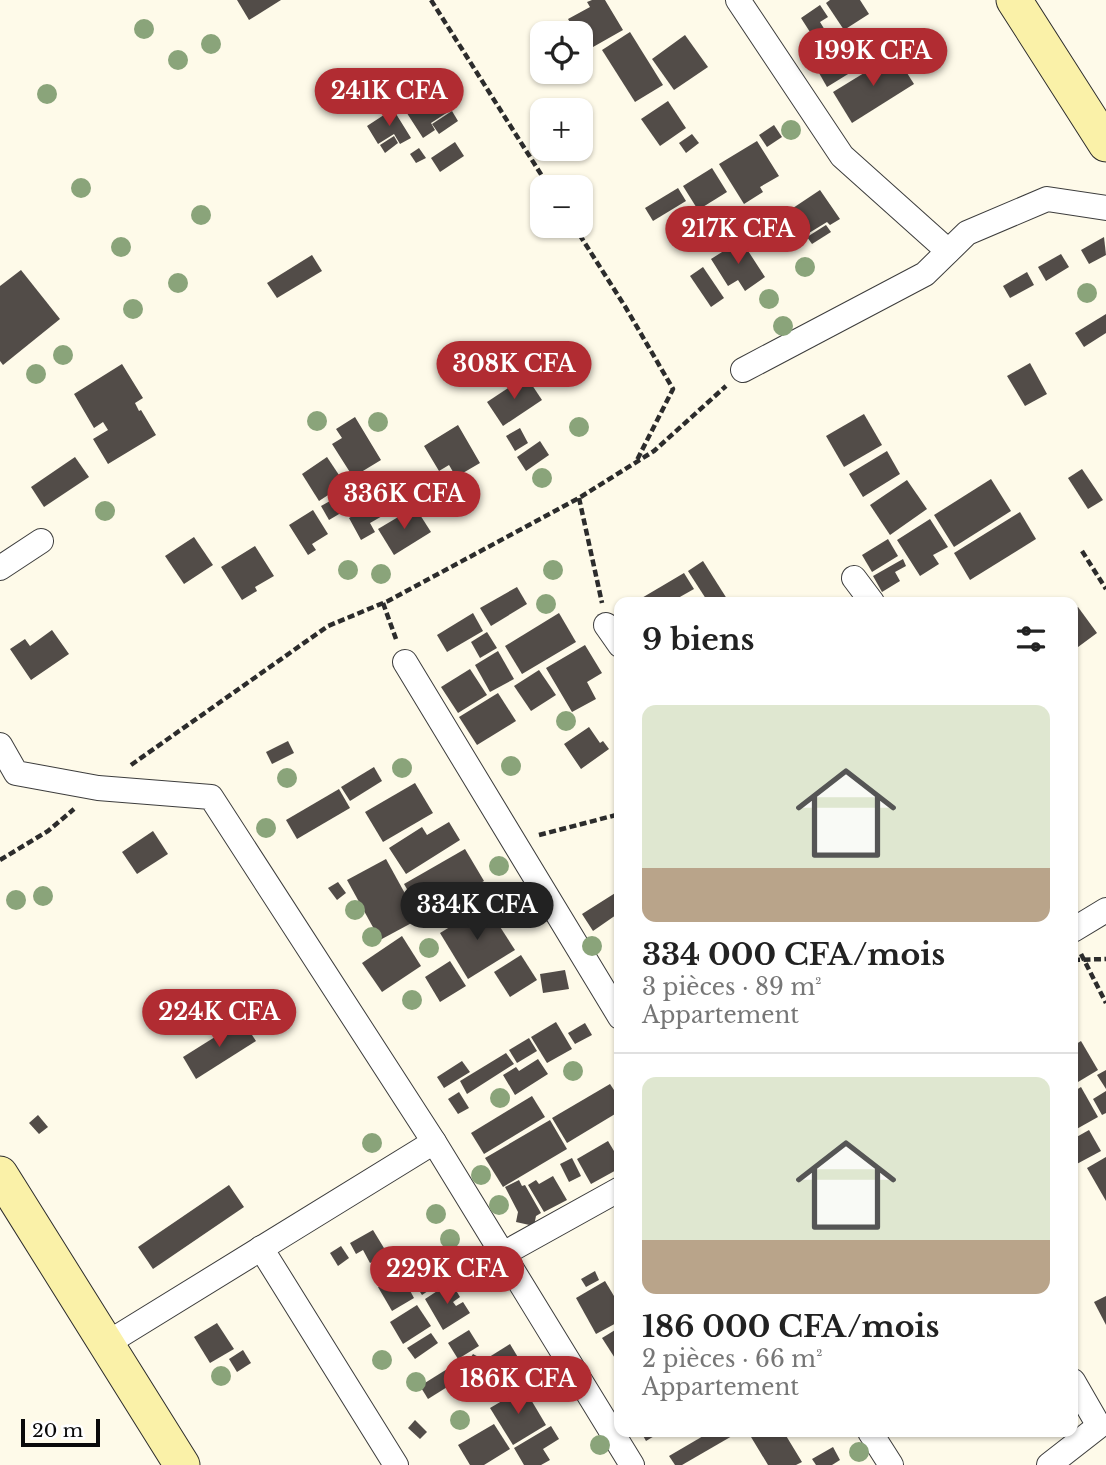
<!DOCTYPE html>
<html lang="fr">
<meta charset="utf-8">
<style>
body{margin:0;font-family:"Libre Baskerville",serif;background:#f2f2f2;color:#222;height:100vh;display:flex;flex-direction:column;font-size:26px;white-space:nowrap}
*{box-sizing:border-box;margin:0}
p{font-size:23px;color:#767676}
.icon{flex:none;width:38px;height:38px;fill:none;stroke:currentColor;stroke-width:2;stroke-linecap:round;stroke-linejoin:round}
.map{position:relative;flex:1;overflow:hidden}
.panel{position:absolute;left:614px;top:597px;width:464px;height:840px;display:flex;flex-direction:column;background:#fff;border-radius:14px;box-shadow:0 2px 5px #0004}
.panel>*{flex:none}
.buttons{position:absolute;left:530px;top:21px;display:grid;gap:14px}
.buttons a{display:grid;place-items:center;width:63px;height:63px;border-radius:14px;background:#fff;box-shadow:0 2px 5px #0004;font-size:35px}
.scale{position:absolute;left:21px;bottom:18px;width:79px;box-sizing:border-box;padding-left:7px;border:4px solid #0a0a0a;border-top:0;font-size:19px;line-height:24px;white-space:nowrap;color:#0a0a0a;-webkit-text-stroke:5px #fff;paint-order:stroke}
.price{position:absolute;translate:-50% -60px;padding:0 16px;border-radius:24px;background:#b12c32;color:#fff;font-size:23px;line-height:46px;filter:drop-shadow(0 2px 4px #0008)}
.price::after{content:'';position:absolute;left:50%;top:42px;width:21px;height:16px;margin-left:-10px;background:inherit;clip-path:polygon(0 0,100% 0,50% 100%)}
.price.current{background:#222;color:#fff}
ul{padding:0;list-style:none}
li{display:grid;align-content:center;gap:14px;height:371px;padding:0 28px}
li+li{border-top:2px solid #e0e0e0}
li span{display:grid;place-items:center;height:217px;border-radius:14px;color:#555}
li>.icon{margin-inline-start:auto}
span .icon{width:126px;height:126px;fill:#fffc;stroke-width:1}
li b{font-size:30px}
h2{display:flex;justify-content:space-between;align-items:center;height:84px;padding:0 28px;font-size:30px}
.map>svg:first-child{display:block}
.building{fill:#524c48}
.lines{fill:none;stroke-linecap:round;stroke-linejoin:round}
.street-casing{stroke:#3d3d3d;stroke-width:26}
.secondary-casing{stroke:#2c2c2c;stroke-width:37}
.path{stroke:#2c2c2c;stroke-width:4.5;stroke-dasharray:7 3.5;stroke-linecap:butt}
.street{stroke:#fff;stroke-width:24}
.secondary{stroke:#faf1a8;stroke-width:35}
.tree{fill:#8aa47a}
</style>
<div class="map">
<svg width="1106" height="1465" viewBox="0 0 1106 1465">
<rect width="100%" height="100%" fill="#fefae9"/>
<g class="building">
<path d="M237,0H281L249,20Z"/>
<path d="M592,0H605L623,30L586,51L581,43V33H576L568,19L590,7L587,2Z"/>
<path d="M830,0H860L869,14L844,30L826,3Z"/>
<path d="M820,5L828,17L820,22L828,35L817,43L801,18Z"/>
<path d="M630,32L663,85L635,102L602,50Z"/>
<path d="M883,33L892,47L827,87L819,73Z"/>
<path d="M685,35L708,67L674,90L652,59Z"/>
<path d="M895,54L914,84L852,123L833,92Z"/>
<path d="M445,75L453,87L445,92L438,80Z"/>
<path d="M434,83L451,110L431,123L435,130L423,138L401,104Z"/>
<path d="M668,101L686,128L660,146L641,119Z"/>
<path d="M393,109L411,138L400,144L394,134L378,144L367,126Z"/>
<path d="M452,111L458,121L439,134L432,124Z"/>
<path d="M774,125L782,137L767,147L759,135Z"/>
<path d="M692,134L699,143L686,153L679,143Z"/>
<path d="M394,136L398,143L385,153L380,145Z"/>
<path d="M757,141L779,176L760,187L763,192L744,204L719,164Z"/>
<path d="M455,142L464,156L440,172L431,158Z"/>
<path d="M419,148L426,158L416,163L410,154Z"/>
<path d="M712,168L727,192L698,210L683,186Z"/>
<path d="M678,188L686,201L653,221L645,208Z"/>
<path d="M820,190L840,219L830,225L827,222L809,233L793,208Z"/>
<path d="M786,210L793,220L785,224L779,214Z"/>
<path d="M775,217L787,237L766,250L754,230Z"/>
<path d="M826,225L831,232L812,244L807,237Z"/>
<path d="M751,233L758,243L752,247L745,236Z"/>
<path d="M1104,237L1106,255L1089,264L1081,250Z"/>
<path d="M741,240L765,277L745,291L738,280L728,286L711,259Z"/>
<path d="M1061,254L1069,267L1046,281L1038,267Z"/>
<path d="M312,255L322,271L277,298L267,283Z"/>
<path d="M703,267L724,298L711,307L690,276Z"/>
<path d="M21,270L60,319L3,365L0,361V286Z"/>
<path d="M1027,272L1034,285L1010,298L1003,286Z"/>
<path d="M1106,314V333L1084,347L1075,333Z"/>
<path d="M1030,363L1047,394L1025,406L1007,376Z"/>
<path d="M122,364L143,398L135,403L139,411L141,410L156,435L108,464L93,439L108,430L103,422L94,428L74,394Z"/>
<path d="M526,376L542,400L503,426L487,402Z"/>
<path d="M864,414L882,445L844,467L826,436Z"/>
<path d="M355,417L381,460L353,477L332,444L342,438L336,429Z"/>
<path d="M458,425L480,463L456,477L449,465L439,471L424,446Z"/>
<path d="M520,428L528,443L515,451L506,436Z"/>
<path d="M540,441L549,455L526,471L517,457Z"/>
<path d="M887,451L900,474L863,497L849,474Z"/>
<path d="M75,457L89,477L44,507L31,487Z"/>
<path d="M327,457L345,484L319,501L302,474Z"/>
<path d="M1082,469L1103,500L1088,509L1068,478Z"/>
<path d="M991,479L1011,511L954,547L934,515Z"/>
<path d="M907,480L927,509L890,535L870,505Z"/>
<path d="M348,491L356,504L329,520L321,506Z"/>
<path d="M376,502L384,515L370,523L375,532L361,540L349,518Z"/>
<path d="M415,507L431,532L394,555L378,529Z"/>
<path d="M313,510L328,534L312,544L316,550L308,555L289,525Z"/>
<path d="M1020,512L1036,539L970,580L954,553Z"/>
<path d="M930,519L948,547L933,555L939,564L920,576L897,540Z"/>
<path d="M194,537L213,565L184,584L165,556Z"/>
<path d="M888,539L898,556L872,572L862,555Z"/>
<path d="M255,546L274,576L255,587L257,591L242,600L221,567Z"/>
<path d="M903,559L906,566L895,572L900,581L882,592L873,576Z"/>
<path d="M703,561L729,602H708L688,571Z"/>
<path d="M684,573L694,589L671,602H635Z"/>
<path d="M517,587L527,604L491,626L480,608Z"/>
<path d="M1078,607L1097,633L1074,650L1073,610Z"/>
<path d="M473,613L483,631L447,652L437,635Z"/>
<path d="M559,613L576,642L522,674L505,646Z"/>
<path d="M52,630L69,654L31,680L10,649L25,639L30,646Z"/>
<path d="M487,632L497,648L480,658L471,642Z"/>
<path d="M585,645L602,673L587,682L596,699L572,712L546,668Z"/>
<path d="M498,651L514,679L490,692L475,665Z"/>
<path d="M470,669L487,695L458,713L441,687Z"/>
<path d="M539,670L556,695L531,711L514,686Z"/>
<path d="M498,693L516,721L477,745L459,717Z"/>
<path d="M589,727L600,743L603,741L609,749L581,769L564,744Z"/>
<path d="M288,741L294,753L272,764L266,752Z"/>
<path d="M374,767L382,781L350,801L341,787Z"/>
<path d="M415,783L433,813L383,842L365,812Z"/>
<path d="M339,789L350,808L297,839L286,820Z"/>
<path d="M449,822L460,840L406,874L389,848L422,827L427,835Z"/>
<path d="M153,831L168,854L137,874L122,852Z"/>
<path d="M465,849L484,881L423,917L404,884Z"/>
<path d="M386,859L419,919L380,940L347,880Z"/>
<path d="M338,882L346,893L337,900L328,888Z"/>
<path d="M620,890V920L616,915L593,931L582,914Z"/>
<path d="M486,905L515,950L468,979L440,933Z"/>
<path d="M402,936L421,966L382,992L362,963Z"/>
<path d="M521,955L537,980L510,997L494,972Z"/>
<path d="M450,961L466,986L440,1002L425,977Z"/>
<path d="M565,970L569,989L543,993L540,974Z"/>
<path d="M242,1020L256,1041L196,1079L183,1057Z"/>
<path d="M556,1022L572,1049L547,1063L531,1037Z"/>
<path d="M585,1023L592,1035L575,1044L568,1033Z"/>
<path d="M529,1038L537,1051L517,1063L509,1050Z"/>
<path d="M1081,1041L1098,1070L1073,1085V1046Z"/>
<path d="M506,1053L514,1064L467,1094L460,1081Z"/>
<path d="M538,1059L548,1074L515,1095L503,1075L516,1067L519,1071Z"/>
<path d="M462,1061L470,1072L444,1088L437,1077Z"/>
<path d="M1106,1070V1089L1097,1075Z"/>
<path d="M610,1084L620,1099V1111L567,1143L552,1118Z"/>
<path d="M1081,1087L1098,1117L1073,1131V1092Z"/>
<path d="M1106,1091V1113L1102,1115L1093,1099Z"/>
<path d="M459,1092L469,1108L458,1114L448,1099Z"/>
<path d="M532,1096L545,1117L484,1154L471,1133Z"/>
<path d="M38,1115L48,1127L39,1134L29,1123Z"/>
<path d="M550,1120L567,1149L503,1187L485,1158Z"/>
<path d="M1089,1130L1101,1151L1073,1166V1139Z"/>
<path d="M608,1141L620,1161V1168L591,1184L577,1159Z"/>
<path d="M1106,1157V1201L1087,1168Z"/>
<path d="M572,1158L581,1176L569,1182L560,1164Z"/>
<path d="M553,1176L567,1200L544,1212L528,1185L536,1180L539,1184Z"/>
<path d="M519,1180L522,1186L525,1185L541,1213L536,1216L534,1226L516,1222L518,1212L505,1187Z"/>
<path d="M229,1185L244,1207L153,1269L138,1247Z"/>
<path d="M373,1230L387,1253L370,1263L363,1250L356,1254L350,1243Z"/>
<path d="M341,1246L349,1258L338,1266L330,1253Z"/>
<path d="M434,1247L440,1257L422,1267L417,1258Z"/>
<path d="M389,1255L399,1271L385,1279L376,1263Z"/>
<path d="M415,1260L422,1270L437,1260L449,1277L422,1295L404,1267Z"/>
<path d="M482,1262L492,1276L484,1281L474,1267Z"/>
<path d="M471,1265L477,1275L465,1283L458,1273Z"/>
<path d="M595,1271L599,1280L586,1287L581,1279Z"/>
<path d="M401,1274L414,1298L392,1311L378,1287Z"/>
<path d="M605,1281L620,1306V1321L596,1334L576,1298Z"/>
<path d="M451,1282L460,1297L453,1302L456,1306L463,1302L470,1313L443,1330L425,1299Z"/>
<path d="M1106,1296V1325L1094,1302Z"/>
<path d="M417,1305L431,1326L403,1344L390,1322Z"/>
<path d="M217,1323L234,1349L210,1363L194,1337Z"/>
<path d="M620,1327V1366L602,1338Z"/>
<path d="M469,1330L479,1346L458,1359L448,1343Z"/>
<path d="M431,1333L438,1343L415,1359L407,1348Z"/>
<path d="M510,1344L519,1359L495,1373L486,1359Z"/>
<path d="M243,1350L251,1363L237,1372L229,1359Z"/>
<path d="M473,1354L484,1360L472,1377L462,1370Z"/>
<path d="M452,1366L460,1379L428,1399L420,1386Z"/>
<path d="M524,1388L546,1425L513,1445L490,1408Z"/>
<path d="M415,1420L427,1432L420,1439L408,1428Z"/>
<path d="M494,1424L510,1449L484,1465H470L458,1445Z"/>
<path d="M551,1426L559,1439L543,1449L550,1460L541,1465H524L514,1448Z"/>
<path d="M641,1432H661L646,1441Z"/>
<path d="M710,1432H739L682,1465H675L669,1456Z"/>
<path d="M748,1432H790L785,1434L802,1462L796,1465H768Z"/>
<path d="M833,1447L840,1460L832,1465H816L812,1459Z"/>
</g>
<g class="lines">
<g class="street-casing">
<g id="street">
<path d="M738,0L842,156L948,251"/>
<path d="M743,370L925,274L967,233L1047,199L1106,208"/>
<path d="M0,568L41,541"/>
<path d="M854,578L872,602"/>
<path d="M606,625L620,645"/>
<path d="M405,662L620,1017"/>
<path d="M0,745L16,773L98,788L211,797L434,1142L632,1465"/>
<path d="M1073,930L1106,910"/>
<path d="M261,1248L396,1465"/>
<path d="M503,1254L620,1189"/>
<path d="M106,1344L434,1142"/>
<path d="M870,1432L891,1465"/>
<path d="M1049,1465L1099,1426L1073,1381"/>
</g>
</g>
<g class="secondary-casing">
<g id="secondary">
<path d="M1014,0L1106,144"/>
<path d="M0,1174L182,1465"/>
</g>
</g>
<g class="path">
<path d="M431,0L549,187"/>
<path d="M574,226L626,308L673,389L636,462"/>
<path d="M579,498L602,603"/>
<path d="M1082,551L1106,589"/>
<path d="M383,603L396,639"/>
<path d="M131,765L328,626L388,601L579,498L654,451L726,386"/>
<path d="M539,835L620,814"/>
<path d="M0,860L48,831L74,809"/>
<path d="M1081,954L1106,1003"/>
<path d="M1073,960L1106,959"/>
</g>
<use href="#street" class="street"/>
<use href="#secondary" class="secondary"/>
</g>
<g class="tree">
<circle cx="144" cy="29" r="10"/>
<circle cx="211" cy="44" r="10"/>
<circle cx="178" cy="60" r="10"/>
<circle cx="47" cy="94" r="10"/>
<circle cx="339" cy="97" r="10"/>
<circle cx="791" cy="130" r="10"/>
<circle cx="81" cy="188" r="10"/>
<circle cx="201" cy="215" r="10"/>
<circle cx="121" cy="247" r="10"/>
<circle cx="805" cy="267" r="10"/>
<circle cx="178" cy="283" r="10"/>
<circle cx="1087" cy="293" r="10"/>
<circle cx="769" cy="299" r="10"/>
<circle cx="133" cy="309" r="10"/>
<circle cx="783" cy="326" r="10"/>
<circle cx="63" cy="355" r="10"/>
<circle cx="36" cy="374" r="10"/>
<circle cx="317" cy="421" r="10"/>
<circle cx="378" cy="422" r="10"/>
<circle cx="579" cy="427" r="10"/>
<circle cx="542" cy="478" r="10"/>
<circle cx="105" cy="511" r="10"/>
<circle cx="348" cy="570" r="10"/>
<circle cx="553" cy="570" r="10"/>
<circle cx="381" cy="574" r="10"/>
<circle cx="546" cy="604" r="10"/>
<circle cx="566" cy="721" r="10"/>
<circle cx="511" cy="766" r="10"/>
<circle cx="402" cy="768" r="10"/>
<circle cx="287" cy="778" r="10"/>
<circle cx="266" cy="828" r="10"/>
<circle cx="499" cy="866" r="10"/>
<circle cx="43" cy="896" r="10"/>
<circle cx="16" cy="900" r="10"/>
<circle cx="355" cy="910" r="10"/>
<circle cx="372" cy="937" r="10"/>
<circle cx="592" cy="946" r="10"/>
<circle cx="429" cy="948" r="10"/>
<circle cx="412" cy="1000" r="10"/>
<circle cx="573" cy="1071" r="10"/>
<circle cx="500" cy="1098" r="10"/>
<circle cx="372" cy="1143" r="10"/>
<circle cx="481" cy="1175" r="10"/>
<circle cx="499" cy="1205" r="10"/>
<circle cx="436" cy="1214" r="10"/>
<circle cx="450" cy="1239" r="10"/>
<circle cx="382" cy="1360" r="10"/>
<circle cx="221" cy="1376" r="10"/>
<circle cx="416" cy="1382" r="10"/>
<circle cx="460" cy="1420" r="10"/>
<circle cx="600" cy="1445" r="10"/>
<circle cx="859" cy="1452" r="10"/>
</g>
</svg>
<div class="buttons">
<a><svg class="icon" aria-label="locate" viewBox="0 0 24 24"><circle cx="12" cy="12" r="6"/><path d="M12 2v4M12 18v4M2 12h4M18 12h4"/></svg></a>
<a>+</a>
<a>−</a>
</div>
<div class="scale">20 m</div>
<b class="price" style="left:873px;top:88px">199K CFA</b>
<b class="price" style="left:389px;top:128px">241K CFA</b>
<b class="price" style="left:738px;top:266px">217K CFA</b>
<b class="price" style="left:514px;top:401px">308K CFA</b>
<b class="price" style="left:404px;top:531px">336K CFA</b>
<b class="price current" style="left:477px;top:942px">334K CFA</b>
<b class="price" style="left:219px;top:1049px">224K CFA</b>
<b class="price" style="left:447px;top:1306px">229K CFA</b>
<b class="price" style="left:518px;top:1416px">186K CFA</b>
<section class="panel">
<h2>9 biens<svg class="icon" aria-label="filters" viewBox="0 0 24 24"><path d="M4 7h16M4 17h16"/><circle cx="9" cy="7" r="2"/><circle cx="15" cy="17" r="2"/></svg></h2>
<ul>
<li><span style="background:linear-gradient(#dfe7d0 75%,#b9a48a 0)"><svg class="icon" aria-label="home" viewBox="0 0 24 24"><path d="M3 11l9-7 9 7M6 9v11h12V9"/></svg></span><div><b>334 000 CFA/mois</b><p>3 pièces · 89 m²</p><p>Appartement</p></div></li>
<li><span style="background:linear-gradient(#dfe7d0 75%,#b9a48a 0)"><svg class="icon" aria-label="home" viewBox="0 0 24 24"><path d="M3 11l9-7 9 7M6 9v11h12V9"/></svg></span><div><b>186 000 CFA/mois</b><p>2 pièces · 66 m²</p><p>Appartement</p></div></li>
</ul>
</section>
</div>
